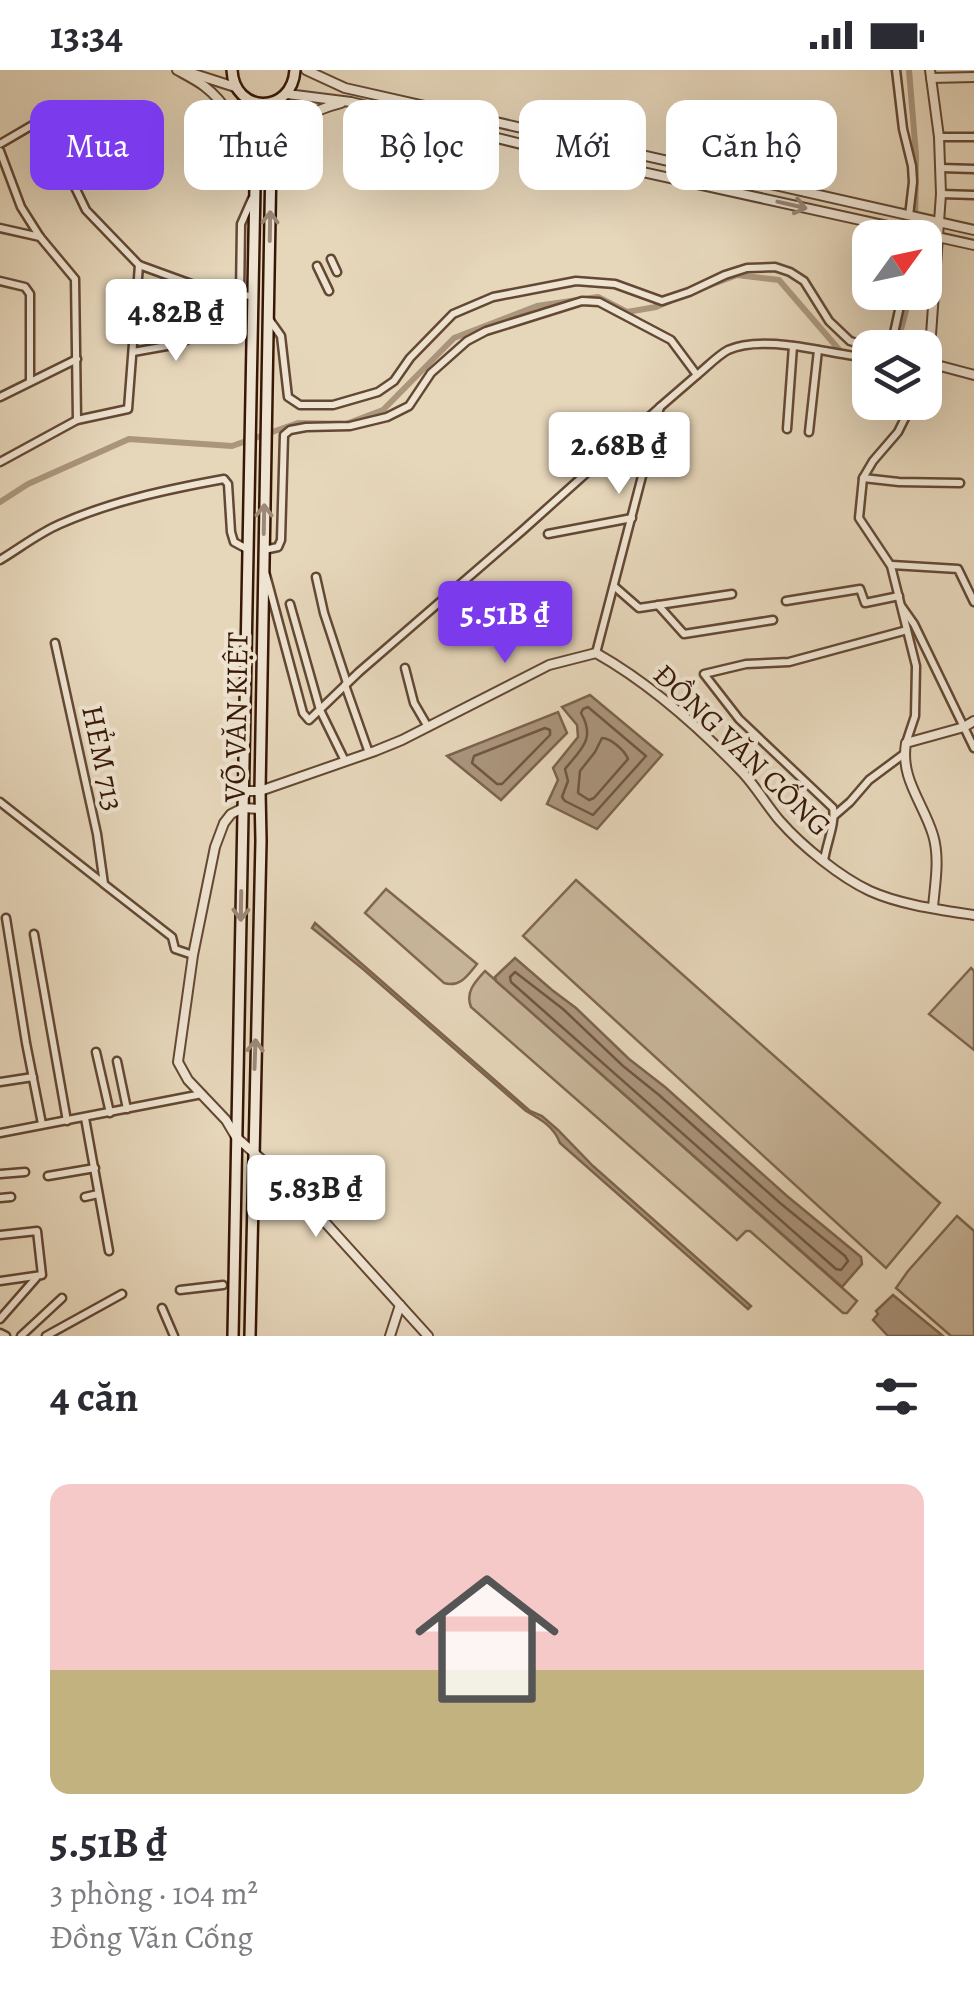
<!DOCTYPE html>
<html lang="vi">
<meta charset="utf-8">
<style>
body{margin:0;font-family:Alegreya,serif;background:#f2f2f3;color:#2b2b33;height:100vh;display:flex;flex-direction:column;font-size:38px;white-space:nowrap}
*{box-sizing:border-box;margin:0}
p{font-size:32px;color:#7c7c81}
.icon{flex:none;width:55px;height:55px;fill:none;stroke:currentColor;stroke-width:2;stroke-linecap:round;stroke-linejoin:round}
.map{position:relative;height:1266px;overflow:hidden}
.sheet{display:flex;flex-direction:column;background:#fff;flex:1}
.sheet>*{flex:none}
.banner{position:absolute;left:30px;top:30px;width:915px;height:90px;display:flex;gap:20px}
.needle{width:65px;rotate:57deg}
.tools{position:absolute;left:852px;top:150px;display:grid;gap:20px}
.tools a{display:grid;place-items:center;width:90px;height:90px;border-radius:20px;background:#fff;box-shadow:0 10px 40px #0002;font-size:50px}
.price{position:absolute;translate:-50% -85px;padding:0 22px;border-radius:10px;background:#fff;color:#222;font-size:32px;line-height:65px;filter:drop-shadow(0 2px 5px #0008)}
.price::after{content:'';position:absolute;left:50%;top:60px;width:30px;height:22px;margin-left:-15px;background:inherit;clip-path:polygon(0 0,100% 0,50% 100%)}
.price.selected{background:#7c3aed;color:#fff}
ul{padding:0;list-style:none}
li{display:grid;align-content:center;gap:20px;height:530px;padding:0 50px}
li+li{border-top:2px solid #e1e1e2}
li span{display:grid;place-items:center;height:310px;border-radius:20px;color:#555}
li>.icon{margin-inline-start:auto}
span .icon{width:180px;height:180px;fill:#fffc;stroke-width:1}
li b{font-size:42px}
h2{display:flex;justify-content:space-between;align-items:center;height:120px;padding:0 50px;font-size:42px}
.pill{padding:0 35px;border-radius:20px;background:#fff;box-shadow:0 10px 40px #0002;font-size:35px;line-height:90px}
.pill.selected{background:#7c3aed;color:#fff}
.status{display:flex;justify-content:space-between;align-items:center;height:70px;padding:0 50px;background:#fff;direction:ltr}
.status svg{height:28px;fill:currentColor}
.map>svg:first-child{display:block}
.green{fill:#c8b69b;stroke:#806750;stroke-width:2.5}
.water{fill:#aa957d;stroke:#7c634d;stroke-width:2.5}
.lines{fill:none;stroke-linecap:round;stroke-linejoin:round}
.shore{stroke:#705642;stroke-width:2.5}
.canal{stroke:#aa957d;stroke-width:6}
.minor-casing{stroke:#634833;stroke-width:11}
.tertiary-casing{stroke:#634833;stroke-width:12}
.secondary-casing{stroke:#371806;stroke-width:14}
.minor{stroke:#efe4d2;stroke-width:6}
.tertiary{stroke:#efe4d2;stroke-width:8}
.secondary{stroke:#efe4d2;stroke-width:9}
.oneway{stroke:#9c8876}
.labels{text-anchor:middle;dominant-baseline:central;stroke-width:8;stroke-linejoin:round;paint-order:stroke}
.street-label{font-size:30px;fill:#371806;stroke:#efe4d2}
</style>
<div class="status"><b>13:34</b><svg viewBox="0 0 49 12"><path d="M0 12V9h3v3zM5 12V6h3v6zM10 12V3h3v9zM15 12V0h3v12zM26 1h20v11H26zM47 4h2v5h-2z"/></svg></div>
<div class="map">
<svg width="974" height="1266" viewBox="0 0 974 1266">
<rect width="100%" height="100%" fill="#e6d6ba"/>
<filter id="stains"><feTurbulence type="fractalNoise" baseFrequency=".002" numOctaves="4"/><feColorMatrix values="0 0 0 0 .2 0 0 0 0 .09 0 0 0 0 .02 0 0 0 .5 -.17"/></filter>
<radialGradient id="worn" r=".72"><stop offset=".6" stop-color="#630" stop-opacity="0"/><stop offset="1" stop-color="#630" stop-opacity=".3"/></radialGradient>
<g class="green">
<path d="M576,810L940,1133L886,1198L523,866Z"/>
<path d="M386,819L477,894C468,905 460,918 444,913L365,843Z"/>
<path d="M971,898L974,901V980L929,944Z"/>
<path d="M485,901L857,1231L847,1243H843L750,1161H746L737,1170L471,937C465,922 475,912 485,901Z"/>
<path d="M957,1146L974,1161V1266H951L896,1218L908,1201Z"/>
</g>
<g class="water">
<path d="M590,625L662,685L597,759L547,734L558,710L553,698L578,667L577,655L562,637Z"/>
<path d="M558,642L567,663L501,730L447,686Z"/>
<path d="M315,853L530,1041L542,1046L558,1060L593,1096L751,1236L748,1239L560,1073C554,1057 542,1050 526,1041L363,899L312,858Z"/>
<path d="M515,888L552,920L576,938L629,989L665,1017L787,1126L861,1187L862,1194L842,1217L496,911L495,907Z"/>
<path d="M893,1225L943,1266H888L873,1250L878,1244L876,1241Z"/>
</g>
<g class="lines">
<g class="shore">
<path d="M588,637L646,686L593,745L565,731L562,727L568,711L565,699C581,679 596,669 581,643L583,639Z"/>
<path d="M545,658L550,660V665L502,714H497L472,693L474,686Z"/>
<path d="M602,668C611,668 625,681 628,689L594,728L589,730L578,723L580,701L595,682Z"/>
<path d="M515,902L563,939L623,996L659,1025L780,1133L845,1186L848,1191L841,1200L836,1199L511,912L510,907Z"/>
</g>
<g class="canal">
<path d="M909,0L916,85L915,168"/>
<path d="M705,217L737,205L779,210L842,283L846,284"/>
<path d="M885,278L900,263L911,222"/>
<path d="M0,432L28,414L129,369L232,376L298,353L346,354L383,340L454,268L537,236L598,227L627,242L656,237L670,231"/>
</g>
<g class="minor-casing">
<g id="minor">
<path d="M896,0L903,59L912,96L913,112L909,146"/>
<path d="M939,67H974"/>
<path d="M0,74L48,46L72,111L86,140L139,195L216,223L253,226"/>
<path d="M0,81L21,137L40,167L75,209L77,350"/>
<path d="M941,98L974,99"/>
<path d="M941,124L974,125"/>
<path d="M0,158L40,167"/>
<path d="M331,189L337,202"/>
<path d="M317,196L329,221"/>
<path d="M0,211L25,217L30,224V311"/>
<path d="M240,225L241,154L252,129"/>
<path d="M269,249L281,266L288,327L300,335H333L378,322L394,311L410,288L453,244L493,227L576,211L615,214L662,231L689,222L725,205L747,198L775,197L790,202L804,211L829,251L850,271L867,276L882,272L894,263L903,222"/>
<path d="M133,282L178,274L206,260"/>
<path d="M0,327L77,289"/>
<path d="M787,359L793,276"/>
<path d="M809,362L818,280"/>
<path d="M0,392L77,350L128,339L139,195"/>
<path d="M863,408L899,412L960,413"/>
<path d="M548,464L632,448"/>
<path d="M264,480L278,477L281,470L284,365L290,360L306,357L350,356L387,347L409,336L431,303L467,271L486,261L582,231L599,232L671,270L697,305C707,297 717,286 728,280C764,263 832,285 870,288"/>
<path d="M0,490C20,478 39,463 60,454C112,431 169,419 224,409L228,414L231,462L234,472L247,479"/>
<path d="M892,495L958,499L974,532"/>
<path d="M266,505L303,643L309,650L359,602L523,460L660,337"/>
<path d="M316,507L324,543L347,613"/>
<path d="M615,517L639,538L732,524"/>
<path d="M786,531L860,519L865,533L899,526"/>
<path d="M290,534L320,640L345,691"/>
<path d="M658,535L684,564L773,550"/>
<path d="M902,537L914,554L974,678"/>
<path d="M55,573L97,764L104,814L172,867L175,879L193,885"/>
<path d="M596,583L660,337L697,305"/>
<path d="M405,598L414,633L428,657"/>
<path d="M345,615L369,683"/>
<path d="M906,673L915,646L916,596L891,496L859,448L863,408L873,391L898,362L909,340L908,332"/>
<path d="M0,732L103,813"/>
<path d="M835,745L850,732L869,710L904,684"/>
<path d="M824,791C826,774 836,754 833,738L739,649L704,604L746,594L789,592L907,560"/>
<path d="M6,848L26,973L42,1054"/>
<path d="M34,864L67,1051"/>
<path d="M96,982L110,1043"/>
<path d="M117,991L127,1039"/>
<path d="M0,1012L33,1007"/>
<path d="M85,1048L109,1181"/>
<path d="M0,1063L202,1024"/>
<path d="M0,1104L25,1102"/>
<path d="M48,1106L95,1098"/>
<path d="M85,1127L98,1124"/>
<path d="M0,1128L11,1127"/>
<path d="M0,1165L37,1161L42,1205L0,1211"/>
<path d="M180,1220L223,1215"/>
<path d="M162,1238L174,1266"/>
<path d="M0,1249L36,1208"/>
<path d="M0,1263L6,1266"/>
<path d="M21,1266L62,1228"/>
<path d="M46,1266L122,1224"/>
</g>
</g>
<g class="tertiary-casing">
<g id="tertiary">
<path d="M177,0C186,5 196,10 204,16C227,33 242,64 254,88"/>
<path d="M306,0L345,18L974,160"/>
<path d="M930,0L939,67L941,124L929,293L974,305"/>
<path d="M185,1L235,17"/>
<path d="M931,8L974,7"/>
<path d="M287,24L351,32L570,86L974,175"/>
<path d="M274,81C286,54 313,40 341,33"/>
<path d="M245,721H260L375,681L402,670L549,595L596,583C651,614 699,657 743,703C757,718 767,736 780,751C802,776 840,807 870,821C901,835 941,840 974,845"/>
<path d="M260,739L243,738L231,744L224,753L215,777L193,885L178,992L188,1010L226,1050L236,1067L294,1118L428,1266"/>
<path d="M933,837C935,814 940,788 933,765C923,732 900,709 906,673L964,657L974,651"/>
<path d="M255,1122C262,1109 270,1104 283,1111"/>
<path d="M390,1266L400,1235"/>
</g>
</g>
<g class="secondary-casing">
<g id="secondary">
<path d="M232,0C234,44 292,45 295,0"/>
<path d="M233,1266L255,116V54L249,31"/>
<path d="M250,1266L261,771L260,721L271,90L274,44L279,30"/>
</g>
</g>
<use href="#minor" class="minor"/>
<use href="#tertiary" class="tertiary"/>
<use href="#secondary" class="secondary"/>
</g>
<defs><path id="oneway-shaft" d="M-6 0H5M1.5-3L5.5 0L1.5 3" fill="none" stroke-width="1.6" stroke-linecap="round" stroke-linejoin="round" transform="scale(2.5)"/></defs>
<g class="oneway">
<use href="#oneway-shaft" transform="translate(792 135) rotate(13)"/>
<use href="#oneway-shaft" transform="translate(270 156) rotate(-89)"/>
<use href="#oneway-shaft" transform="translate(264 449) rotate(-89)"/>
<use href="#oneway-shaft" transform="translate(241 836) rotate(91)"/>
<use href="#oneway-shaft" transform="translate(255 984) rotate(-88)"/>
</g>
<g class="labels">
<g class="street-label">
<text transform="translate(236 647) rotate(-89)">VÕ VĂN KIỆT</text>
<text transform="translate(742 680) rotate(44)">ĐỒNG VĂN CỐNG</text>
<text transform="translate(103 688) rotate(78)">HẺM 713</text>
</g>
</g>
<rect width="100%" height="100%" filter="url(#stains)"/>
<rect width="100%" height="100%" fill="url(#worn)"/>
</svg>
<div class="tools">
<a><svg class="needle" viewBox="-14 -14 28 28"><path d="M0-13l5 13h-10z" fill="#e53935"/><path d="M0 13l5-13h-10z" fill="#7c7c81"/></svg></a>
<a><svg class="icon" aria-label="layers" viewBox="0 0 24 24"><path d="M12 4l9 5-9 5-9-5zM3 14l9 5 9-5"/></svg></a>
</div>
<b class="price" style="left:176px;top:294px">4.82B ₫</b>
<b class="price" style="left:619px;top:427px">2.68B ₫</b>
<b class="price selected" style="left:505px;top:596px">5.51B ₫</b>
<b class="price" style="left:316px;top:1170px">5.83B ₫</b>
<div class="banner">
<a class="pill selected">Mua</a>
<a class="pill">Thuê</a>
<a class="pill">Bộ lọc</a>
<a class="pill">Mới</a>
<a class="pill">Căn hộ</a>
</div>
</div>
<section class="sheet">
<h2>4 căn<svg class="icon" aria-label="filters" viewBox="0 0 24 24"><path d="M4 7h16M4 17h16"/><circle cx="9" cy="7" r="2"/><circle cx="15" cy="17" r="2"/></svg></h2>
<ul>
<li><span style="background:linear-gradient(#f6c9c9 60%,#c2b280 0)"><svg class="icon" aria-label="home" viewBox="0 0 24 24"><path d="M3 11l9-7 9 7M6 9v11h12V9"/></svg></span><div><b>5.51B ₫</b><p>3 phòng · 104 m²</p><p>Đồng Văn Cống</p></div></li>
</ul>
</section>
